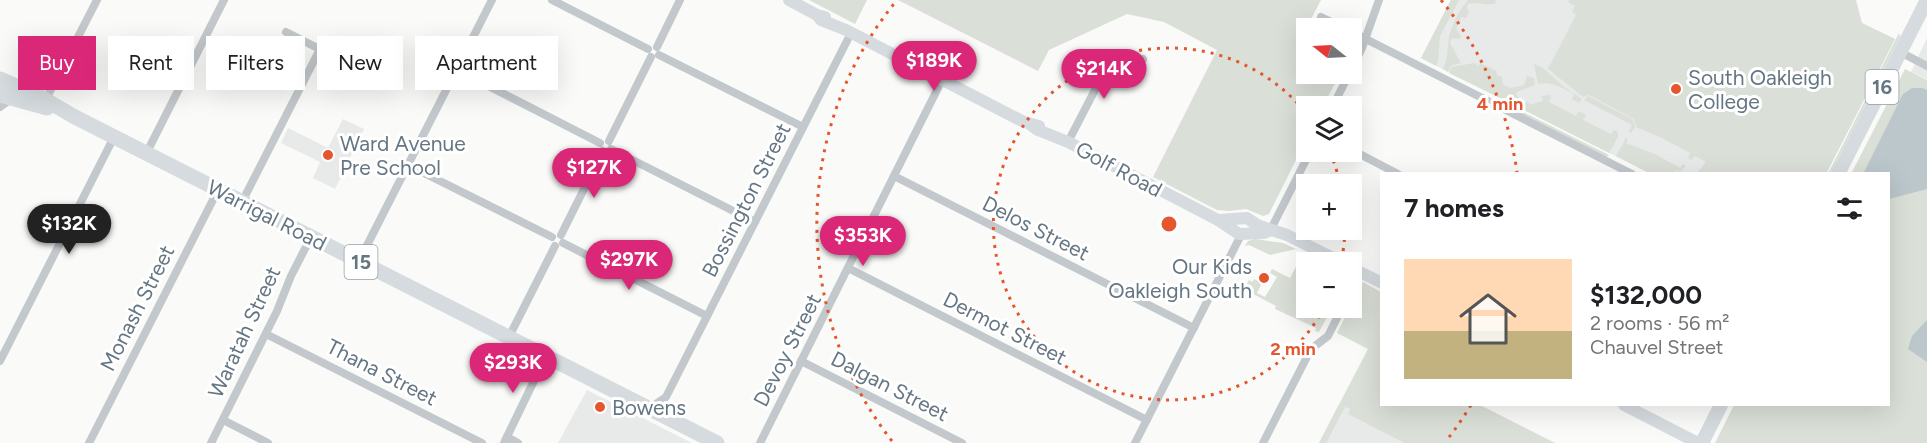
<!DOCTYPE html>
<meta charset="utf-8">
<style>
body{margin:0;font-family:Figtree,sans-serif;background:#f6f6f6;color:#202124;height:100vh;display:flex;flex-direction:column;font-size:22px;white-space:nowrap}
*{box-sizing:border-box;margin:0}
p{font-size:20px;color:#757577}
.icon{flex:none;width:33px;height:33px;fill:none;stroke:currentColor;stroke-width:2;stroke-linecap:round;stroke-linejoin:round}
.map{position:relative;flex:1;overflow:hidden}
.sheet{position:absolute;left:1380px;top:172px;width:510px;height:234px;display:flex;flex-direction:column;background:#fff;border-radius:0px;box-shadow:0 6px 24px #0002}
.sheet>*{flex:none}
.top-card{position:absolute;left:18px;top:36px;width:570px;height:54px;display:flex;gap:12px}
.needle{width:39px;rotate:288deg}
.tools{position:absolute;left:1296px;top:18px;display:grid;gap:12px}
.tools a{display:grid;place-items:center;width:66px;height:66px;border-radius:0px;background:#fff;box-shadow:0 6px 24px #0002;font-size:30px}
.price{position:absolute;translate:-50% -51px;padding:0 14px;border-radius:21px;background:#db2777;color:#fff;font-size:20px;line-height:39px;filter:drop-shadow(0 2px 3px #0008)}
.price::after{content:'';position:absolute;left:50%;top:36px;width:18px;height:14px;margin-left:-9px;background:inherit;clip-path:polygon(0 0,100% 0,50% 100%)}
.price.on{background:#222;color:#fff}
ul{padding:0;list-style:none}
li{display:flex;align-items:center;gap:18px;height:150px;padding:0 24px}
li span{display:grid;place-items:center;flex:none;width:168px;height:120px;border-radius:0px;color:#555}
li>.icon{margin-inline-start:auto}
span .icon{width:72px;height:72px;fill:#fffc;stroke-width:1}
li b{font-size:26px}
h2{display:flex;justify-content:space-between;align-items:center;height:72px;padding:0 24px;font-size:26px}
.chip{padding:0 21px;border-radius:0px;background:#fff;box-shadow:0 6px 24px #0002;font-size:21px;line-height:54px}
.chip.on{background:#db2777;color:#fff}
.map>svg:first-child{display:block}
.built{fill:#e8e9e9}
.green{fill:#dadfd7}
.water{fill:#bbc7cb}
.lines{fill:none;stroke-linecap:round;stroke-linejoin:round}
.street{stroke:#c3c8cc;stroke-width:8}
.secondary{stroke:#d6dbdf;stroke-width:12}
.primary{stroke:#d6dbdf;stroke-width:14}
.highway{stroke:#d6dbdf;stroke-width:15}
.ring{fill:none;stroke:#e4572e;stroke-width:3;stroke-dasharray:3 6}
.poi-dot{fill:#e4572e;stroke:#fff;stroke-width:2}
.labels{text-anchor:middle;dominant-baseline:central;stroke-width:6;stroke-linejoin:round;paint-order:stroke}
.shield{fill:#fff;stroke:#939fa8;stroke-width:1.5}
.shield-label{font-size:20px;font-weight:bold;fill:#657683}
.poi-label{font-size:21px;fill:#657683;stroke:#fff;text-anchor:start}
.street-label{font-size:21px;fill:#657683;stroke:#fff}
.centre{fill:#e4572e;stroke:#fff;stroke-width:3}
.ring-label{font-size:18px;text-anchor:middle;font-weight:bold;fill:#e4572e;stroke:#fff;stroke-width:6;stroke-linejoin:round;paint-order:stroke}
</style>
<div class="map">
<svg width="1927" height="443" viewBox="0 0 1927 443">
<rect width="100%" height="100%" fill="#fafaf8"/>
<g class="built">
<path d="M1451,0H1814L1895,39L1826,174H1651L1421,58Z"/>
<path d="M1927,38V79L1911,72Z"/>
<path d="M343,119L364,129L335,189L313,178L320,162L281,143L288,128L328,148Z"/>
<path d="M587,390L692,443H558Z"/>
<path d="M1339,404L1419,443H1319Z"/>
</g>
<g class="green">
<path d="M809,0H867L855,24Z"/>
<path d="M898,0H1321L1310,21L1325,28H1306V74H1340L1323,106H1306V140L1269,214L1263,216L1246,209L1229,211L1217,210L1153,177L1217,50L1164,22L1127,14L1049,50L1038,71Z"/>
<path d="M1451,0H1459L1440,36L1438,61L1436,66L1421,58Z"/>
<path d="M1468,0H1495L1496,3C1484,7 1479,1 1468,4L1467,8L1469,12L1466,18L1461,17L1456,29L1461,36L1460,39L1452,38L1450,43L1461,63L1452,65L1448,72L1443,69C1447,61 1447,55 1448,45C1449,29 1458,12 1468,0Z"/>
<path d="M1569,0H1856L1862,23L1895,39L1826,174H1696L1706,162L1695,156L1691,160L1688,158L1690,153L1660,137L1636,127L1634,119L1589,95L1583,97L1547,68L1549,67L1576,15L1572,12L1575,6L1568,2Z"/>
<path d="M1899,33L1900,37L1830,174H1828Z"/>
<path d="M1474,63L1478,66L1480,63L1497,71L1496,74L1502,77L1503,85L1511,88L1524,85L1527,76L1534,78L1535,85L1517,92L1516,94L1519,98L1514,105L1449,73L1452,67Z"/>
<path d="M1534,64L1543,68L1563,86L1582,99L1579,103L1572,99L1574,94C1562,88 1552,81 1538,84Z"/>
<path d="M1905,69L1927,80V443H1715L1734,405H1888V174H1851Z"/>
<path d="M1548,95L1551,96L1549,102L1576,116L1579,111L1586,115L1583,120L1611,134L1614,130L1618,132V137L1609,153L1520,108L1528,101L1530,105L1543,101L1542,96Z"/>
<path d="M1588,96L1632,119L1635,127L1631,133L1629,131L1632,125L1584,100Z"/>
<path d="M1519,110L1609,155L1606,157L1519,113Z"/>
<path d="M1626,138L1628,139L1626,143L1655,154L1680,168L1683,164L1686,166L1680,172L1676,170L1674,174H1651L1616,156Z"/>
<path d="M1255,239L1283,243L1296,249L1270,255L1249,245L1245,246L1248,241Z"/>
<path d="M1303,253L1321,262H1306V308H1332L1319,332L1315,331L1316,328L1275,309L1276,306L1244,289L1249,280L1252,282L1254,279L1262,283L1257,293L1265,297L1277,277L1270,273L1272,269L1290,278Z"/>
<path d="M1363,282L1381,292L1382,405H1480L1555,443H1405L1348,414L1350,409L1345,407L1326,443H1319L1368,349L1337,333Z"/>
</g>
<g class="water">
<path d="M1912,88H1922L1927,90V189L1889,199L1888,174H1863L1903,94Z"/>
<path d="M1927,320V362L1908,349L1912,336Z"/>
</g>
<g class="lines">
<g class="street">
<path d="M552,0L648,49"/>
<path d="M1321,17L1344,28"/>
<path d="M286,32L369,74"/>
<path d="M1352,32L1632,174"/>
<path d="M657,47L680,0"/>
<path d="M1900,52L1927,66"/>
<path d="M659,55L803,127"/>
<path d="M1352,69L1362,48L1379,0"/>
<path d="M457,70L600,143"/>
<path d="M45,101L97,0"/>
<path d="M1333,106L1349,74"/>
<path d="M0,107L12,98"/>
<path d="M609,141L651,57"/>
<path d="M1068,142L1098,84L1107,75L1143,59"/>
<path d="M611,149L755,222"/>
<path d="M1352,150L1398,174"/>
<path d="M146,154L224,0"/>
<path d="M408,165L552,237"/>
<path d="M894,176L1194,328"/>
<path d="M242,202L320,49"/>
<path d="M1270,231L1310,152"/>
<path d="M561,235L603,151"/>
<path d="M563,243L707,316"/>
<path d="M359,261L492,0"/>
<path d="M848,268L1147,420"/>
<path d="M1352,285L1358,271"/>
<path d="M266,334L482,443"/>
<path d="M509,337L555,246"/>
<path d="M0,361L114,137"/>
<path d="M801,361L962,443"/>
<path d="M650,408L666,397L851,33"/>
<path d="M223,420L268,443"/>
<path d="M507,437L518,443"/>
<path d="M89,443L218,190"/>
<path d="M211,443L277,311L291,276L311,237"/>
<path d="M504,443L546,356"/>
<path d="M760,443L942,80"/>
<path d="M1135,443L1241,235"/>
<path d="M1263,443L1311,349L1328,336L1342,308"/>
</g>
<g class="secondary">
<path d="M789,0L817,15L825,17"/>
<path d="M817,15L821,20L846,30L1024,122L1039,126"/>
<path d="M1031,125L1038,130L1068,142L1137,178L1218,220L1239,234L1264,233L1269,231"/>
<path d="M1218,220L1247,218L1257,225L1287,235L1341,262"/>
<path d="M1352,268L1382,283"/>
<path d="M1624,405L1698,443"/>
</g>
<g class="primary">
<path d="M1838,174L1927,0"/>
<path d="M1702,443L1721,405"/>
</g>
<g class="highway">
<path d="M0,79L39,96L73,116L717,443"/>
<path d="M0,95L47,108"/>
</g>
</g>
<g class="ring">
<path d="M1345 230A176 176 0 0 1 1341 262M1324 308A176 176 0 1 1 1306 113M1330 152A176 176 0 0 1 1340 184"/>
<path d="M1471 405A352 352 0 0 1 1446 441M892 441A352 352 0 0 1 897 0M1441 0A352 352 0 0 1 1517 172"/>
</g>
<g class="poi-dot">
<circle cx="1676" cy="89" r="6"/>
<circle cx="328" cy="155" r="6"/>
<circle cx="1264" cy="278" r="6"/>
<circle cx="600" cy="407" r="6"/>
</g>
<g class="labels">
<g class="shield">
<rect x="1865.5" y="70" width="33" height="34" rx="4.5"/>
<rect x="344.5" y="245" width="33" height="34" rx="4.5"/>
</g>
<g class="shield-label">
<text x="1882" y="87">16</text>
<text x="361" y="262">15</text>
</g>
<g class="poi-label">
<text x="1688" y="77">South Oakleigh<tspan x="1688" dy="24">College</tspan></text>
<text x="340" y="143">Ward Avenue<tspan x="340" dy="24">Pre School</tspan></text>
<text x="1252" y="266" text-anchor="end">Our Kids<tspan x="1252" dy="24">Oakleigh South</tspan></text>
<text x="612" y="407">Bowens</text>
</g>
<g class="street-label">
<text transform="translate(1119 169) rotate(28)">Golf Road</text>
<text transform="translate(746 200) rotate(-63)">Bossington Street</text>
<text transform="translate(267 215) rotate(27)">Warrigal Road</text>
<text transform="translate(1036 228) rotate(27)">Delos Street</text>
<text transform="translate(137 308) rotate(-63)">Monash Street</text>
<text transform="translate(1005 328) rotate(27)">Dermot Street</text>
<text transform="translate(244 332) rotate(-65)">Waratah Street</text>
<text transform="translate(787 350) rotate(-63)">Devoy Street</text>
<text transform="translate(382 372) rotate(27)">Thana Street</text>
<text transform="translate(890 386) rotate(27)">Dalgan Street</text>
</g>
</g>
<circle cx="1169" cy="224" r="9" class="centre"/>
<g class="ring-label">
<text x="1500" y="110">4 min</text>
<text x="1293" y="355">2 min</text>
</g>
</svg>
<div class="tools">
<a><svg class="needle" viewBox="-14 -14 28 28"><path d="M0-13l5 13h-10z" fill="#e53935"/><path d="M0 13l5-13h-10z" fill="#757577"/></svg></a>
<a><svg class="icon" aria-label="layers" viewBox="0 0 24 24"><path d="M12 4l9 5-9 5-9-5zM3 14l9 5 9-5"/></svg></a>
<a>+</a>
<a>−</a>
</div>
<b class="price" style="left:934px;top:92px">$189K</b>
<b class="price" style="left:1104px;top:100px">$214K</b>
<b class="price" style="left:594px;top:199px">$127K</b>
<b class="price on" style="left:69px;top:255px">$132K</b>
<b class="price" style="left:863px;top:267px">$353K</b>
<b class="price" style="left:629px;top:291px">$297K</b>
<b class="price" style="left:513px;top:394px">$293K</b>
<div class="top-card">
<a class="chip on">Buy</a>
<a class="chip">Rent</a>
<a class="chip">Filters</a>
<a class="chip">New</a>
<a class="chip">Apartment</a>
</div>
<section class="sheet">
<h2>7 homes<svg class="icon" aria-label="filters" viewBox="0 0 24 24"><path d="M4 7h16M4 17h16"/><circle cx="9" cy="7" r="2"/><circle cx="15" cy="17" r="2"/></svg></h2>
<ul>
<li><span style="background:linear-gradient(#ffd9b3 60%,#c2b280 0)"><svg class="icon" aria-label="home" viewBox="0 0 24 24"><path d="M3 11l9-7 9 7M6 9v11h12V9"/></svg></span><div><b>$132,000</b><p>2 rooms · 56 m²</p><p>Chauvel Street</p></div></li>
</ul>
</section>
</div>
